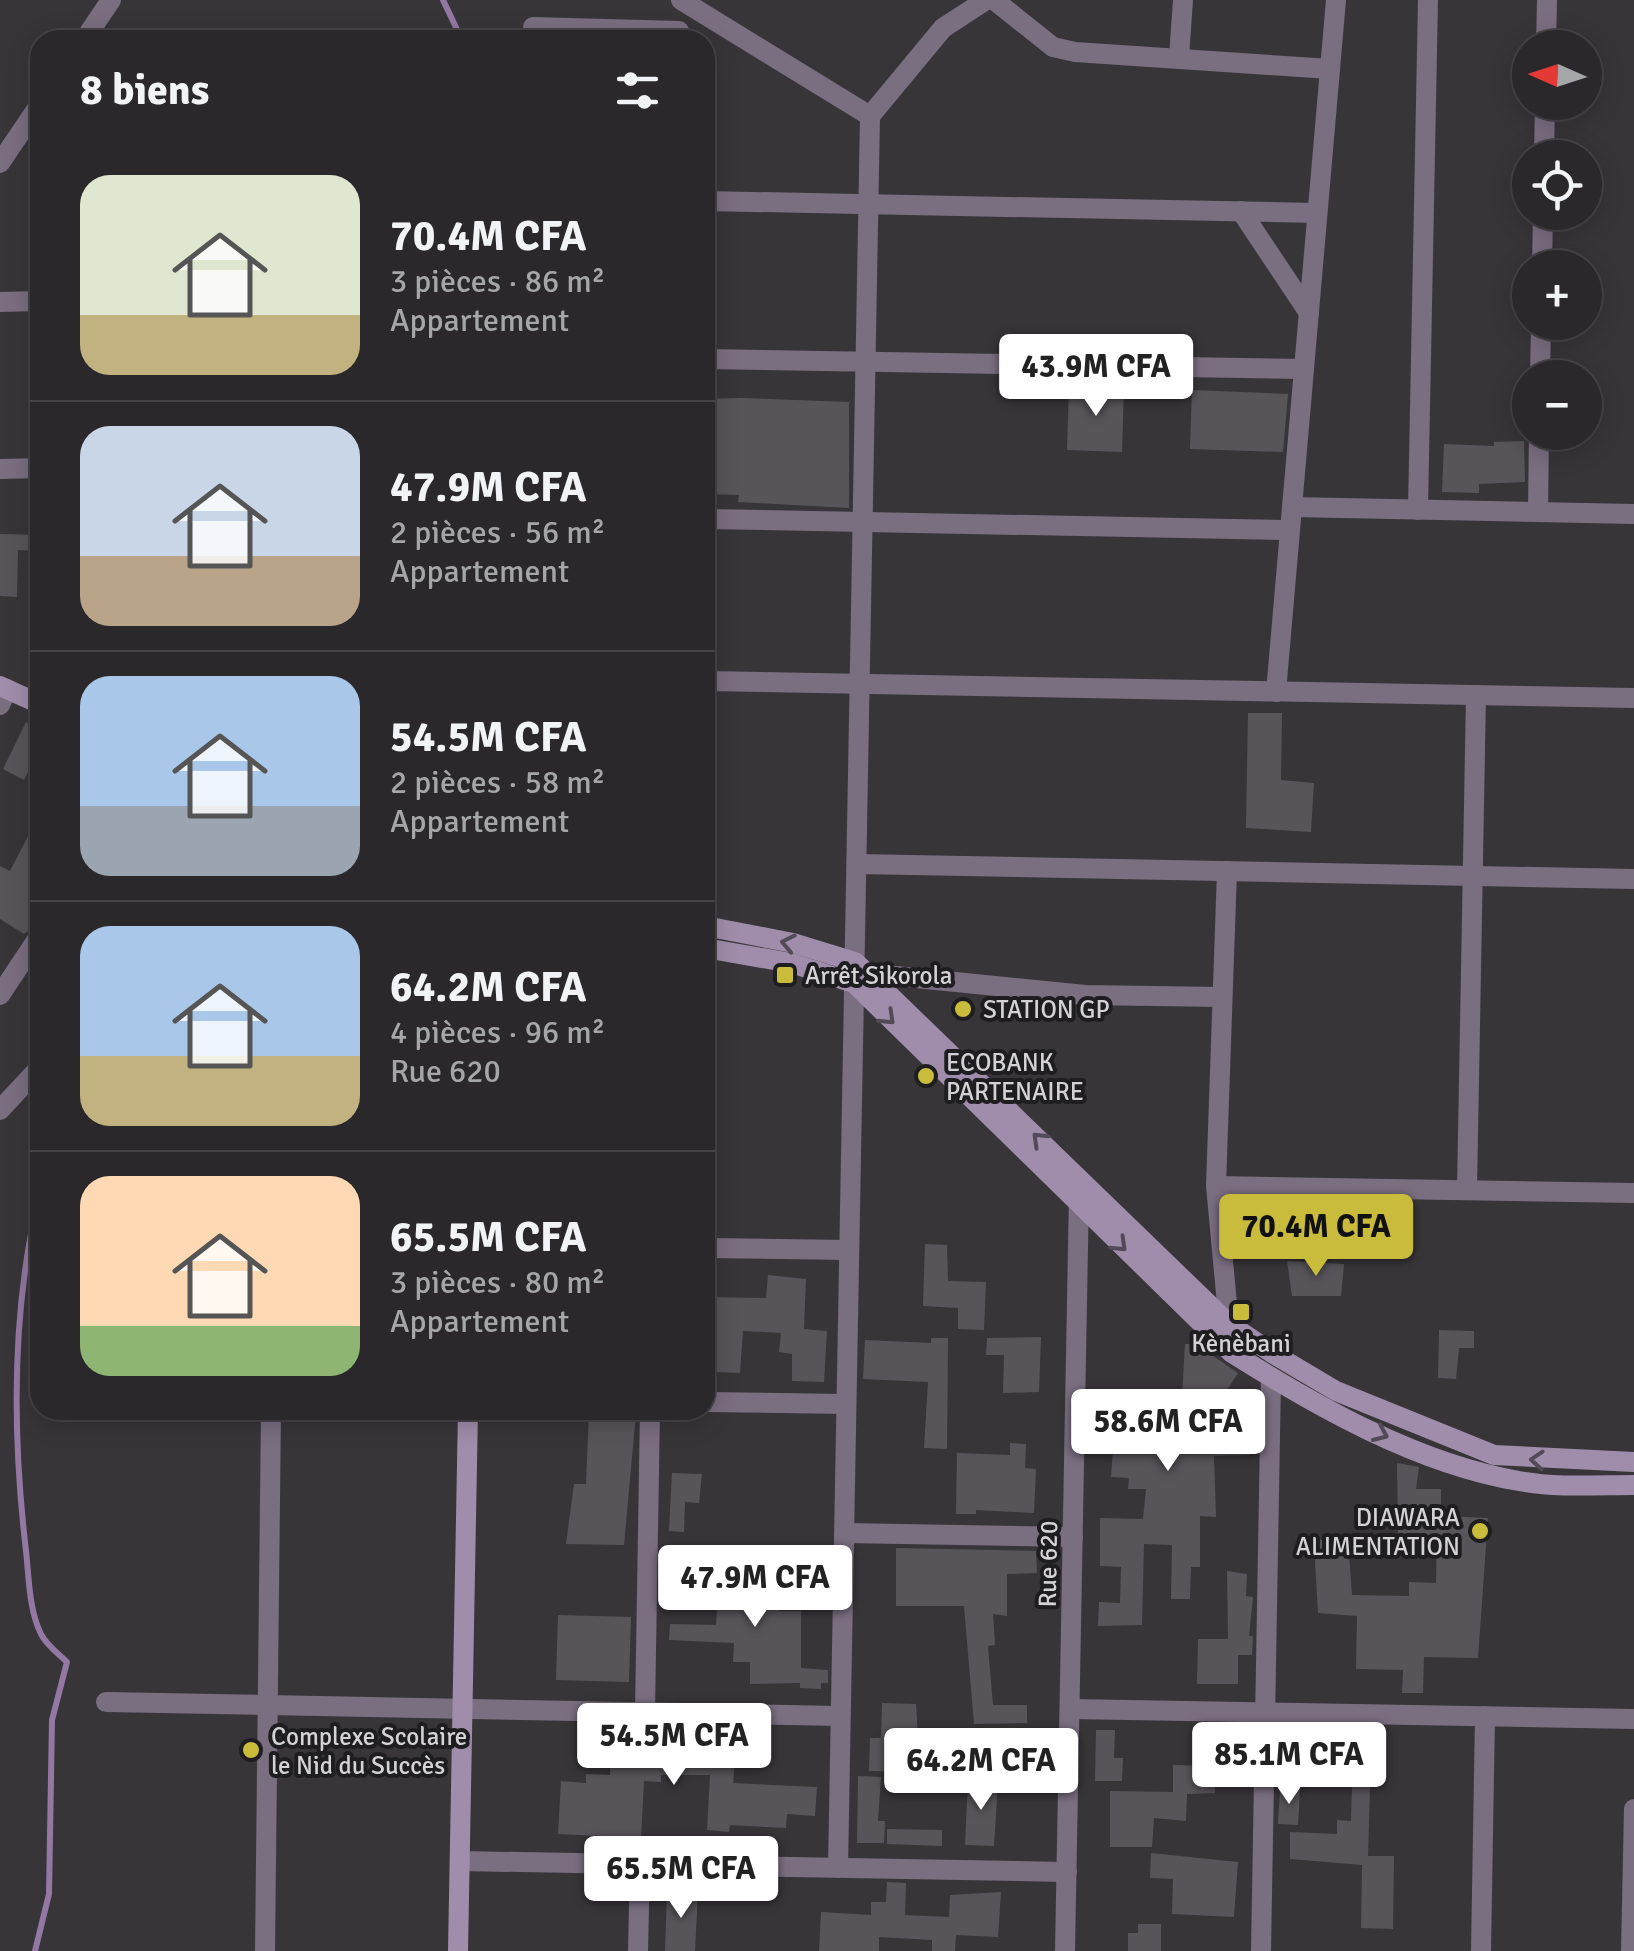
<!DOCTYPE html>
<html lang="fr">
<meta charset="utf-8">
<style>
body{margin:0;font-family:Signika,sans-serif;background:#363437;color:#f1f3f6;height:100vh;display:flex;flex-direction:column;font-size:38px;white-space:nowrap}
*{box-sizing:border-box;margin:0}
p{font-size:32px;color:#a5a6a9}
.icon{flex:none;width:55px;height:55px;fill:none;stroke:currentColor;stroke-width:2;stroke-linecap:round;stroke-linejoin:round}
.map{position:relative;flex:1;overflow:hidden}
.details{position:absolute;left:30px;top:30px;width:685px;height:1390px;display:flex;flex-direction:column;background:#2a282b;border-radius:30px;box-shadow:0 5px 25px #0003,0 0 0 2px #464447}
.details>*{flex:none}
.needle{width:65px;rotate:273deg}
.tools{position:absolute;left:1512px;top:30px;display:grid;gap:20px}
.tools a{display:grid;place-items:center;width:90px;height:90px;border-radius:50%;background:#2a282b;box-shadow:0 5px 25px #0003,0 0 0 2px #464447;font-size:50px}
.price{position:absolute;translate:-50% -85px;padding:0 22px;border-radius:10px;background:#fff;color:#222;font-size:32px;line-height:65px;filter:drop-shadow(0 2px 5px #0008)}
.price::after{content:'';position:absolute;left:50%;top:60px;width:30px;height:22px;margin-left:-15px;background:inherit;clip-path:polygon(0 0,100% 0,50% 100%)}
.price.on{background:#c9bb3b;color:#111}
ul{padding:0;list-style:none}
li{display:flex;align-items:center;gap:30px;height:250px;padding:0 50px}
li+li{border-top:2px solid #464447}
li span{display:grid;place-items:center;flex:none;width:280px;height:200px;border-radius:30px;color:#555}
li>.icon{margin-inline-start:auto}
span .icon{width:120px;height:120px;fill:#fffc;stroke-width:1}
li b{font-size:42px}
h2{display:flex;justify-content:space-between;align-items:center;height:120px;padding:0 50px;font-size:42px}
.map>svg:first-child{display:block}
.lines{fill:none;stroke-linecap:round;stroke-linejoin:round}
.stream{stroke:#9378a3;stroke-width:6}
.building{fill:#58555a}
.street{stroke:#7a6e81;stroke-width:20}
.secondary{stroke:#a08dab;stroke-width:20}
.oneway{stroke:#524a57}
.poi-dot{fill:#c9bb3b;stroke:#1e1d1f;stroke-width:4}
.labels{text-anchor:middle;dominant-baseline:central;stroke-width:8;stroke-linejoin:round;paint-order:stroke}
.poi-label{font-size:25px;fill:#d4d2d5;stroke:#1e1d1f;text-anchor:start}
.street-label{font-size:25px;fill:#d4d2d5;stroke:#1e1d1f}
</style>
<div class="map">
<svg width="1634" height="1951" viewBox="0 0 1634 1951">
<rect width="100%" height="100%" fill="#383539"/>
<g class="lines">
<g class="stream">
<path d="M443,0L462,40"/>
<path d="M35,1951L49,1894L52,1720L67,1662C59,1654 46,1645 41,1634C29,1610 29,1578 26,1551C12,1432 11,1309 40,1192"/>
</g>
</g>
<g class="building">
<path d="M1105,387H1124L1122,452L1067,450L1069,388Z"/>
<path d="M1192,390L1288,394L1283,452L1190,449Z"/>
<path d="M741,398L849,402V508L738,502L739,495L705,494V399Z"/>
<path d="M1524,441L1525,482L1479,484V493L1442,492L1444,444L1494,446V442Z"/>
<path d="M0,534L40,535V551L18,550L17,597L0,596Z"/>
<path d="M1248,713H1282L1281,780L1314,783L1311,832L1246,828Z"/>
<path d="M26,722L40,729V748L24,780L3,769Z"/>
<path d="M40,813V921L24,934L0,919V866L10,871Z"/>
<path d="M925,1244L947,1245L948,1281L986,1282L984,1330L958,1329V1308L923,1306Z"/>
<path d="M1287,1261L1344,1264L1341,1296H1292Z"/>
<path d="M768,1275L806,1279L804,1329L827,1331L824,1382L792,1381V1354L779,1352L781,1333L743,1331L740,1373L714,1372L716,1318H705V1297L766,1298Z"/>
<path d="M1439,1330L1474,1331V1348H1459L1456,1379L1438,1378Z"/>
<path d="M1041,1337L1039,1392L1003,1393L1004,1355H986L987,1338Z"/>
<path d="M931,1338H948L947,1449L924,1448L928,1382L863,1379L865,1340L931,1343Z"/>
<path d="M1185,1344H1196L1238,1373L1227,1390L1247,1391L1244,1430H1249L1250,1455L1214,1456L1216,1517L1200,1516V1567H1191L1190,1599H1171L1172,1545L1144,1544L1142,1625L1098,1626L1099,1602L1120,1603L1121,1567L1100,1566V1518L1143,1519L1146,1489H1128L1129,1478L1111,1477L1113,1448H1097L1096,1397H1182Z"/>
<path d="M589,1410L636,1413L624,1545L566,1544L574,1484H586Z"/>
<path d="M1010,1443L1026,1444L1025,1468L1036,1469L1034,1513L976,1510V1514H956L957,1453L1010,1455Z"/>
<path d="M1397,1463L1419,1467L1416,1489H1441V1516L1488,1518L1478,1658L1424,1657L1423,1693H1402L1403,1670L1356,1669L1357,1616L1318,1613L1315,1562L1319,1540H1348L1352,1595L1409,1596V1582L1436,1583L1437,1536L1398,1534Z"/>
<path d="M672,1473L702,1474L699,1503L685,1502L684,1532L669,1531Z"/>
<path d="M896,1548L1036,1551L1037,1573L1007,1574V1616L993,1614L995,1645L988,1646L993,1705H1027V1723L974,1724L964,1606H896Z"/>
<path d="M720,1555L742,1556L740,1582L781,1585L779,1611H801V1668L828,1670V1683H821V1689L800,1688V1683L750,1684V1662H733L734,1643L669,1640L670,1624L716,1625Z"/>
<path d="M1227,1571L1247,1574L1246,1596L1253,1597L1249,1636H1253L1252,1655H1238V1684H1197L1198,1639H1228Z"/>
<path d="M558,1615L631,1617L629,1682L556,1680Z"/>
<path d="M882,1703L916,1704L918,1736H945V1753H917L916,1772L869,1771L870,1738H881Z"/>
<path d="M1096,1730H1115L1114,1758H1123L1122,1781H1095Z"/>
<path d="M633,1731L730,1735L728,1760H735L733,1783L817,1787L815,1816L787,1814L786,1828L730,1825L729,1832L707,1830L710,1775H661V1782L644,1781L641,1838L558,1834L561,1781L586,1783V1774L610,1775L611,1739L632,1740Z"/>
<path d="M1331,1742L1351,1743V1769H1330Z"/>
<path d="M1220,1747L1243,1748V1784H1215V1793L1187,1794L1186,1821L1154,1818L1152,1847H1110V1791L1173,1792V1765L1220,1766Z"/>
<path d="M1281,1748H1295V1786H1280Z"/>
<path d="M858,1776L881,1777L878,1821H885L884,1843H857Z"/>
<path d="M968,1781L998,1782L994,1846L965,1845Z"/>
<path d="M1352,1786H1370L1368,1856H1394L1393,1929L1361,1928L1362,1865L1290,1859V1832L1337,1834V1820L1351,1821Z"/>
<path d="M1280,1788L1300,1790L1298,1825L1278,1824Z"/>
<path d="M887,1829L942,1830V1846L887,1844Z"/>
<path d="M1151,1853L1238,1862L1234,1917L1172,1914L1173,1879L1150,1878Z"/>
<path d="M887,1882L906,1883L905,1915L949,1917L950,1895L1001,1892L998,1937L956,1935L955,1951H932V1940L879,1937V1951H819L821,1912L871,1915V1902H886Z"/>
<path d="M667,1891L698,1892L695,1951H665Z"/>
<path d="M1138,1924H1161V1951H1128V1933H1138Z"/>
</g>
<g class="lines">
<g class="street">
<path d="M681,0L870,116"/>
<path d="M994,0L1053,47L1075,52L1330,69"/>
<path d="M533,27L679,31"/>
<path d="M84,40L111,0"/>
<path d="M1546,48L1547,0"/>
<path d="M1179,57L1183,0"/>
<path d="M1544,158L1545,102"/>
<path d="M0,163L40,104"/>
<path d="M705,201L1317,213"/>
<path d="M1241,211L1309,313"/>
<path d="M1542,268L1543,212"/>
<path d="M0,302L40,301"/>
<path d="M705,359L1304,369"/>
<path d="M1540,378L1541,322"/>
<path d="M0,469L40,468"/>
<path d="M1292,507L1634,514"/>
<path d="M1418,510L1428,0"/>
<path d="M1538,512L1539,432"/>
<path d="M705,519L1289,530"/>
<path d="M705,681L1634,698"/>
<path d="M1276,692L1336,0"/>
<path d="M0,705L7,689"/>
<path d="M857,864L1634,879"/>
<path d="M1227,871L1216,1186L1230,1336"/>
<path d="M866,973L1085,995L1222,997"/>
<path d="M0,995L40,935"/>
<path d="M0,1110L40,1067"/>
<path d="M1216,1186L1634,1193"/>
<path d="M1467,1190L1476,695"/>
<path d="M705,1248L849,1250"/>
<path d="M705,1402L846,1404"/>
<path d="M844,1533L1073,1537"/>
<path d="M106,1702L840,1716"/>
<path d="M1070,1709L1634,1719"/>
<path d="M645,1712L650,1410"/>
<path d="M460,1861L1067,1872"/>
<path d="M838,1868L870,116L943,28L986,0"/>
<path d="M265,1951L271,1410"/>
<path d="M638,1951L640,1864"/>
<path d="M1065,1951L1079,1193"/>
<path d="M1261,1951L1271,1378"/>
<path d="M1481,1951L1485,1716"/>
<path d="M1631,1951L1634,1809"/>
</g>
<g class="secondary">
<path d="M0,686L40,704"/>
<path d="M705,926L793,943L855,962L1228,1323L1272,1353L1336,1391L1494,1455L1634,1462"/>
<path d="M705,948L791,963L854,983L1232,1353C1318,1407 1418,1464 1519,1481C1557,1488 1596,1485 1634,1485"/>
<path d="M458,1951L468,1410"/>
</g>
</g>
<defs><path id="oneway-chevron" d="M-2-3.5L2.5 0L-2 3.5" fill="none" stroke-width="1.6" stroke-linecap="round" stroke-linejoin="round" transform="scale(2.5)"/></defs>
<g class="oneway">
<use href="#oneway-chevron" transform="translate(788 943) rotate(-168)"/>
<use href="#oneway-chevron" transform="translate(888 1018) rotate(44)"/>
<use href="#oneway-chevron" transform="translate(1039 1139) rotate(-136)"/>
<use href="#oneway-chevron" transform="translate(1120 1245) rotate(44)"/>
<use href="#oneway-chevron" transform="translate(1381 1434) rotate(24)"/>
<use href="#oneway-chevron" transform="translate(1537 1460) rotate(-176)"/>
</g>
<g class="poi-dot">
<rect x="775" y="965" width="20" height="20" rx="5"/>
<circle cx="963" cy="1009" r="10"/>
<circle cx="926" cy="1076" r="10"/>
<rect x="1231" y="1302" width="20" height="20" rx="5"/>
<circle cx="1480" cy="1531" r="10"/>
<circle cx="251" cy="1750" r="10"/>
</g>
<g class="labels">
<g class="poi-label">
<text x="805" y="975">Arrêt Sikorola</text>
<text x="983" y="1009">STATION GP</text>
<text x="946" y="1062">ECOBANK<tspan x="946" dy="29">PARTENAIRE</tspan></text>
<text x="1241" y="1343" text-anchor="middle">Kènèbani</text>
<text x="1460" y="1517" text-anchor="end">DIAWARA<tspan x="1460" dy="29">ALIMENTATION</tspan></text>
<text x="271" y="1736">Complexe Scolaire<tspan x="271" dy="29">le Nid du Succès</tspan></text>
</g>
<g class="street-label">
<text transform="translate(1048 1564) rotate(-89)">Rue 620</text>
</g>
</g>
</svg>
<div class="tools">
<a><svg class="needle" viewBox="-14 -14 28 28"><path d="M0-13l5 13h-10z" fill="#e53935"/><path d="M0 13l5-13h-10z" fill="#a5a6a9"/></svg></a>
<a><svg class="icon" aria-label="locate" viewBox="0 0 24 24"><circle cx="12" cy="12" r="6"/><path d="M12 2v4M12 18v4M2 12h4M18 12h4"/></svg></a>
<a>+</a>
<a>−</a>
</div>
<b class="price" style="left:1096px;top:419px">43.9M CFA</b>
<b class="price on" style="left:1316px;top:1279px">70.4M CFA</b>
<b class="price" style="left:1168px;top:1474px">58.6M CFA</b>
<b class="price" style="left:755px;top:1630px">47.9M CFA</b>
<b class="price" style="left:674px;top:1788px">54.5M CFA</b>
<b class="price" style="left:1289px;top:1807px">85.1M CFA</b>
<b class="price" style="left:981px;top:1813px">64.2M CFA</b>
<b class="price" style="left:681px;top:1921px">65.5M CFA</b>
<section class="details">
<h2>8 biens<svg class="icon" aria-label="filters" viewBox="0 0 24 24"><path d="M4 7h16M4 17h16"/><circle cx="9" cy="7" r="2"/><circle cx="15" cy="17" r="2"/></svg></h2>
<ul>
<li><span style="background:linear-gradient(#dfe7d0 70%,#c2b280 0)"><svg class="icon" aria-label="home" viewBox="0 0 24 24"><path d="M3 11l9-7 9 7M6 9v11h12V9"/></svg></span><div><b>70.4M CFA</b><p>3 pièces · 86 m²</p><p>Appartement</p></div></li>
<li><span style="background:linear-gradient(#c9d6e8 65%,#b9a48a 0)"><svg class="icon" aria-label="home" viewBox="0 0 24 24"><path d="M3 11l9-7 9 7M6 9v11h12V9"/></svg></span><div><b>47.9M CFA</b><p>2 pièces · 56 m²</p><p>Appartement</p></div></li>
<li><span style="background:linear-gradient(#a9c7e8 65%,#9aa5b1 0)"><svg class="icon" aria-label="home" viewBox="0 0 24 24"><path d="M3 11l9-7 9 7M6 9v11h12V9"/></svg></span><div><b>54.5M CFA</b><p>2 pièces · 58 m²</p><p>Appartement</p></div></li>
<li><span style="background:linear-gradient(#a9c7e8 65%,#c2b280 0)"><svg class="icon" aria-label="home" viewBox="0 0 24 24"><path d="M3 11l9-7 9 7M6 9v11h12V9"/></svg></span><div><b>64.2M CFA</b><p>4 pièces · 96 m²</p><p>Rue 620</p></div></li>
<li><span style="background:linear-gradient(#ffd9b3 75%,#8fb573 0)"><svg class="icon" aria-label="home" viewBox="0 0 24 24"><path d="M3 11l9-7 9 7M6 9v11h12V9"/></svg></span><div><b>65.5M CFA</b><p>3 pièces · 80 m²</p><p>Appartement</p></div></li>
</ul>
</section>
</div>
